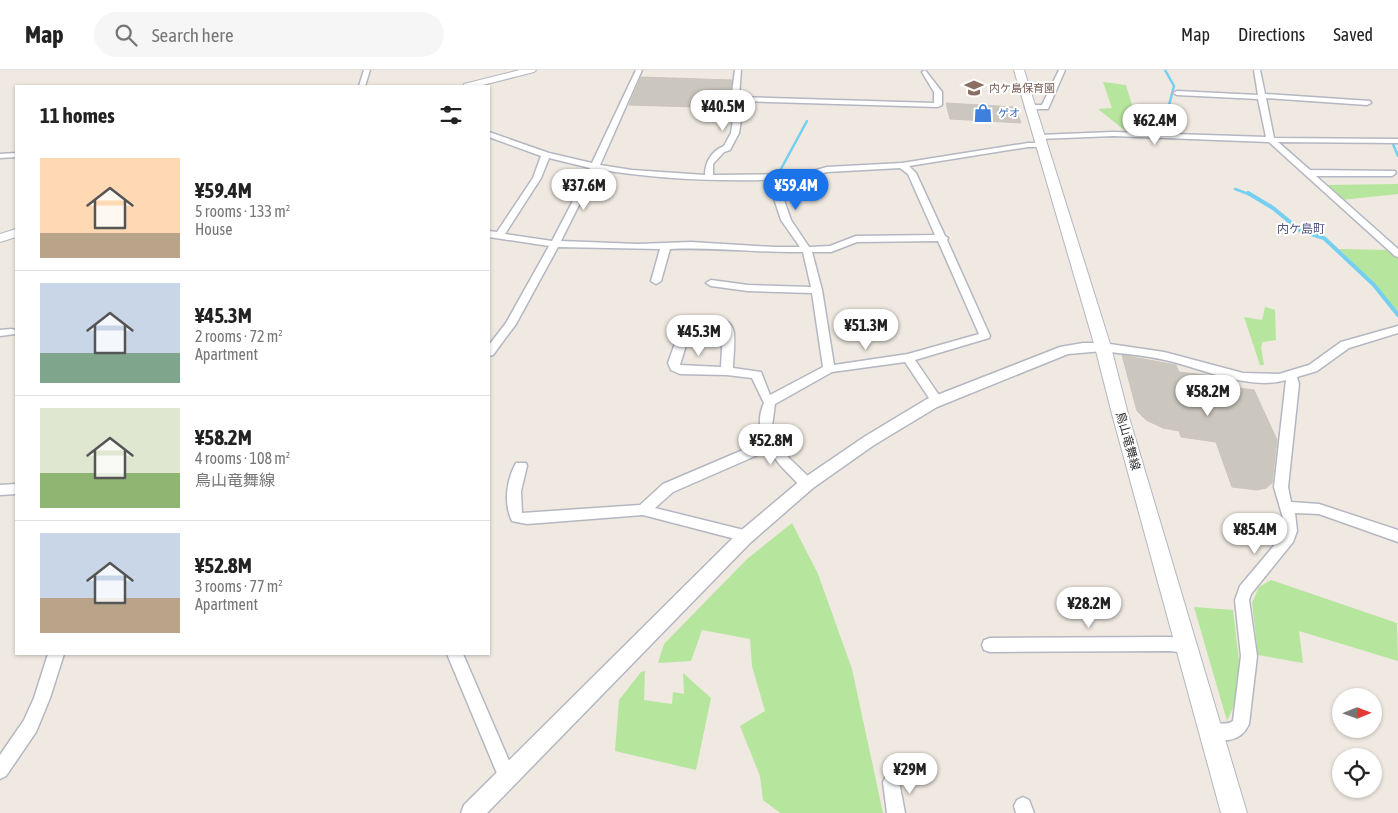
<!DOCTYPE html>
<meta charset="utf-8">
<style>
body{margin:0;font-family:"Asap Condensed","Noto Sans JP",sans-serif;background:#f6f6f6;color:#222;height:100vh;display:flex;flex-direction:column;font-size:19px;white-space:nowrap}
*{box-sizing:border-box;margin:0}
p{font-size:16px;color:#767676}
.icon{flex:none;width:28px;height:28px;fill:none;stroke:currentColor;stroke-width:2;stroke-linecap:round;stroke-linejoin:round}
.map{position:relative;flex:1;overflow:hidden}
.sheet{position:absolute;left:15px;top:15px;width:475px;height:570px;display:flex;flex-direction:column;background:#fff;border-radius:0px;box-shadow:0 1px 4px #0004}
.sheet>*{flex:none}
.needle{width:32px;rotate:89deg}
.tools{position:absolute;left:1332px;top:618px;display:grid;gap:10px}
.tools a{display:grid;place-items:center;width:50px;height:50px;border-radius:50%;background:#fff;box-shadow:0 1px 4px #0004;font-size:25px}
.price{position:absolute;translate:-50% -42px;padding:0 11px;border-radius:18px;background:#fff;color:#222;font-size:16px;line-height:32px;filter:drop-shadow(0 1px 2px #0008)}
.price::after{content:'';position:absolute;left:50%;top:30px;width:15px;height:11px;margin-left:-8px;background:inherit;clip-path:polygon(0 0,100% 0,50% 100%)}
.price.current{background:#1a73e8;color:#fff}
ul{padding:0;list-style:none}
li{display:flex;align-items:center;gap:15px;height:125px;padding:0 25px}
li+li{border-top:1px solid #e0e0e0}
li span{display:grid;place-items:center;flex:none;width:140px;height:100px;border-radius:0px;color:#555}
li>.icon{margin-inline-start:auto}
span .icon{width:60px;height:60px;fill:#fffc;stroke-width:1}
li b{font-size:21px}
h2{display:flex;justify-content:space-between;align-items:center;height:60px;padding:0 25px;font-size:21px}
header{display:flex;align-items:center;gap:30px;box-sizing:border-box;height:70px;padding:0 25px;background:#fff;border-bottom:1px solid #e0e0e0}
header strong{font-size:24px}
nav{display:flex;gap:28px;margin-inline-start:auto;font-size:18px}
.search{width:350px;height:45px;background:#f6f6f6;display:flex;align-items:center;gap:12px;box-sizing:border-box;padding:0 18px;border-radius:28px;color:#767676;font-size:19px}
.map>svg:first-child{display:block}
.green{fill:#b6e59e}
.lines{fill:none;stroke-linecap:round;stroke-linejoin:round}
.stream-far1{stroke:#75cff0;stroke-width:2.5}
.stream{stroke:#75cff0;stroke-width:4}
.building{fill:#cbc7bf;stroke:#cbc5ba}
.minor-casing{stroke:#b4b7c1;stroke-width:3}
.tertiary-casing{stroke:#b4b7c1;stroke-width:3}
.secondary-casing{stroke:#b4b7c1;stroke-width:2}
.minor{fill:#fff;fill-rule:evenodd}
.tertiary{fill:#fff;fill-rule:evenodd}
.secondary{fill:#fff;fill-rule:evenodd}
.labels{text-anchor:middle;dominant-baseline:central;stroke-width:4;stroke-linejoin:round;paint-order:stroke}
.far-education-label{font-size:11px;fill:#785e54;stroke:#fff;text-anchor:start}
.far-shop-label{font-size:11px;fill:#366cbe;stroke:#fff;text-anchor:start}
.far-quarter-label{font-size:12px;fill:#4d5680;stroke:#fff}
.street-label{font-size:12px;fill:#2e2e2e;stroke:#fff}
</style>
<header>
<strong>Map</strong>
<div class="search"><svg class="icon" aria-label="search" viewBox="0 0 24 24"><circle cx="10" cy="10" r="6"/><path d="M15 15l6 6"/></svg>Search here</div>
<nav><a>Map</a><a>Directions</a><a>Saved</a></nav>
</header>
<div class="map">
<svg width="1398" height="743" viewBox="0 0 1398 743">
<rect width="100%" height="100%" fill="#efe9e1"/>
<g class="green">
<path d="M1103,12L1126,15L1132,35L1161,37L1170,48L1139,50L1144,64L1128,63L1098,39L1112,38Z"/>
<path d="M1398,114V124L1341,130L1325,115Z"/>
<path d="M1339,179L1389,180L1398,188V242L1374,214Z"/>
<path d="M1265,237L1275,240L1276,270L1263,272L1261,277L1264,295H1260L1244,247L1262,250Z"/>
<path d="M792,453L818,504L852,599L883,743H780L763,730L760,706L740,656L765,641L752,596L750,569L702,560L691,591L658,593L664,574L747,489Z"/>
<path d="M1271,510L1397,553L1398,591L1299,561L1303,593L1258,585L1252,533L1259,517Z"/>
<path d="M1194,537L1233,540L1240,599L1237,629L1227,651Z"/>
<path d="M645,601L644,630L672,634L673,622L684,624L683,603L711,628L696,700L615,681L619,630L641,602Z"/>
</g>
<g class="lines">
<g class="stream-far1">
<path d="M1165,0L1174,16L1168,39L1178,56"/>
<path d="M1393,74L1398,86"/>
<path d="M776,108L807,51"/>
<path d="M1235,119L1251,125"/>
</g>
<path class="stream" d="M1248,123L1273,138L1301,161L1324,168L1374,215L1398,245"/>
</g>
<g class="building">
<path d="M641,7L732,10L728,38L629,35Z"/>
<path d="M946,33L1015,37L1021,53L950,49Z"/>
<path d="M1122,285L1176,295L1179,302L1213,306L1218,312L1236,314L1238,318L1254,320L1277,370L1272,413L1266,418L1257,420L1232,417L1216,372L1181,367L1179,361L1163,358L1146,350L1137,341Z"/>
</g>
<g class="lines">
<g class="minor-casing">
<g id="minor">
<path d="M364,0H370L365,16H359Z"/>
<path d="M636,0H642L600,95L632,100L705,105C705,93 711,81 724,76L731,63L734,43L730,38L735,0H741L739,27L934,33V22L922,2L925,0L942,22V35L938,37L738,31V38L742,43L739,63L730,80L724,82L713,94V105L802,104L827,97L902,93L1028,73H1040L1044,75L1040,77H1028L909,96L916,103L945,166L948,168L947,170L990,266L989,268L915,290L943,331L941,334H933L905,292L832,302L775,334L772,356L778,373L789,388L812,410L814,414L812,418H802L780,395L769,380L673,422L655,438L752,462L754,466L752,470L747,472L643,445L527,454L512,451C503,433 507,409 516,393H526L527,396L521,421L522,443L640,435L663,414L764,371C759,359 758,346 764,333L752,308L727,305L680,304L671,300L668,293L683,251C695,246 728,243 733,259C736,267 733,288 733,298L761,302L770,325L823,297L812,223L748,221L711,216L706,213L711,210L748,215L811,217L803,182C759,183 714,177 670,179L661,211L656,214L651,211L660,179L558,177L516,254L493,285L489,286V275L506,253L549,176L489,167V161L497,162L533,108L541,86L489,67V62L549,83L592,93ZM549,88L590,98L552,171L505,164L541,108ZM900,98L908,104L935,165L856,166L830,176L809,177L791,150L777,110H802L827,102ZM597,99C654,109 711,111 768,110L781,150L800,177H774L691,172L638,174L561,171ZM938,171L979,264L908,284L834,295L822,220L812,182H831L857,172ZM703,253L714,254L723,259L721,297L680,295L692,255Z"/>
<path d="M1059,0H1065L1048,39H1026L1025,37L1029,35H1042Z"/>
<path d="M1254,0H1260L1265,24L1370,31L1371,33L1367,35L1266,28L1274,68L1398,69V73L1278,72L1310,100L1395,101L1396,103L1392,106H1316L1398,179V187L1395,186L1269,72L1113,66L1039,69L1035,67L1039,65L1113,62L1266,67L1258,29L1177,25L1173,23L1177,21L1258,25Z"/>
<path d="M16,83V87L0,88V84Z"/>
<path d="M1398,256V263L1349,278L1317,301L1297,307L1299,314L1288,417L1291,432L1319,434L1398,460V472L1319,444L1295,443L1297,461L1293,472L1251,524L1249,530L1257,586L1249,654C1241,673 1221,673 1204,666L1202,660L1204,654C1214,650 1225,657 1233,651L1241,586L1235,530L1240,516L1282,466L1283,448L1274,417L1286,310C1249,321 1201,298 1165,290C1145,285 1123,284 1103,281L1097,277L1103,273L1164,282L1243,303L1279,304L1309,295L1341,272Z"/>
<path d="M11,259L15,260V264L0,266V260Z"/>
<path d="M16,414V424L0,425V415Z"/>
<path d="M1170,567L1193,571L1195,576L1193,581L1187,583L1170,581L990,582L984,580L982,575L984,570L990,568Z"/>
<path d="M48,584H64L50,628L36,662L6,706L0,709V685L24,650L34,628Z"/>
<path d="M447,584H463L516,707L513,713L507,716L501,713Z"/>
<path d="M892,703L898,706L905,743H887L883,712L886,706Z"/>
<path d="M1023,727L1029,730L1034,743H1016L1014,736L1017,730Z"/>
</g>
</g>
<g class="tertiary-casing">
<path id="tertiary" d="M1083,273H1103L1110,277L1103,281L1068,284L937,337L874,375L813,418L750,473L487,743H461L464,735L738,463L801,410L864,367L927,329L1060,277Z"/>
</g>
<g class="secondary-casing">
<g id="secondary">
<path d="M520,0H536L534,2L479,16H463L464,14Z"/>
<path d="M1014,0H1024L1111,277L1128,344L1247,743H1221L1112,344L1095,277Z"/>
<path d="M16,159V167L0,172V164Z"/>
</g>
</g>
<use href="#minor" class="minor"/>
<use href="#tertiary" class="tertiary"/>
<use href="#secondary" class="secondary"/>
</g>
<defs>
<g id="school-bare" transform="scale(1.5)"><path d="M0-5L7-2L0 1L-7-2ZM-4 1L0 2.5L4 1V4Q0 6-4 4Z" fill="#8d6e63" stroke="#fff" stroke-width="2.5" paint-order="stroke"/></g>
<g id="shop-bare" transform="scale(1.5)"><path d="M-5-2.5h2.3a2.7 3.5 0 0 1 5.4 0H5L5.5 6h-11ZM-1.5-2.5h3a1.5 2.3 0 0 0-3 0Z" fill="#3f7fe0" stroke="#fff" stroke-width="2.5" paint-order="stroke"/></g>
</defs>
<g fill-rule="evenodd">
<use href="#school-bare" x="974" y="18"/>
<use href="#shop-bare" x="983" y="43"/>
</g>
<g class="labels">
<g class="far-education-label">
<text x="989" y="18">内ケ島保育園</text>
</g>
<g class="far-shop-label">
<text x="998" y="43">ゲオ</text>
</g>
<g class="far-quarter-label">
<text x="1301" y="159">内ケ島町</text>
</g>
<g class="street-label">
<text transform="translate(1128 371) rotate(74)">鳥山竜舞線</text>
</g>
</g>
</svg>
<div class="tools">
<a><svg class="needle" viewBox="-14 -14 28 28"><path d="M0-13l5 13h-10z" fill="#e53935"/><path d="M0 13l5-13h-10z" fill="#767676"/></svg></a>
<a><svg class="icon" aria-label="locate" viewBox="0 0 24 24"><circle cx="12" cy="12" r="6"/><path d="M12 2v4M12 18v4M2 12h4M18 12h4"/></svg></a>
</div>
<b class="price" style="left:723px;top:62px">¥40.5M</b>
<b class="price" style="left:1155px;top:76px">¥62.4M</b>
<b class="price" style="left:584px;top:141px">¥37.6M</b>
<b class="price current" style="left:796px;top:141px">¥59.4M</b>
<b class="price" style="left:866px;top:281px">¥51.3M</b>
<b class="price" style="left:699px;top:287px">¥45.3M</b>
<b class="price" style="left:1208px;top:347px">¥58.2M</b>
<b class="price" style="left:771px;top:396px">¥52.8M</b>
<b class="price" style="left:1255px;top:485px">¥85.4M</b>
<b class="price" style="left:1089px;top:559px">¥28.2M</b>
<b class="price" style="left:910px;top:725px">¥29M</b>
<section class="sheet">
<h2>11 homes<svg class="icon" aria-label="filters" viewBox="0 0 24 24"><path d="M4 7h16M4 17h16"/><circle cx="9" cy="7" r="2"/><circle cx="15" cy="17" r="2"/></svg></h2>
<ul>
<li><span style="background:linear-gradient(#ffd9b3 75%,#b9a48a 0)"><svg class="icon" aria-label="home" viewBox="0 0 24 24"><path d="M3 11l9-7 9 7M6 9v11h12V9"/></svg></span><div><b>¥59.4M</b><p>5 rooms · 133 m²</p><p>House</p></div></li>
<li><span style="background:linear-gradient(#c9d6e8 70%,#7fa58c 0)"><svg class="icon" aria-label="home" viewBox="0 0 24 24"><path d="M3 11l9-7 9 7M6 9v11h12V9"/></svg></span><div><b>¥45.3M</b><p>2 rooms · 72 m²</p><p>Apartment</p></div></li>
<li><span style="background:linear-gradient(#dfe7d0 65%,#8fb573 0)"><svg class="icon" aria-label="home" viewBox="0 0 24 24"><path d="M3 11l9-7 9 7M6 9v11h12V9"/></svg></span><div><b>¥58.2M</b><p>4 rooms · 108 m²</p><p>鳥山竜舞線</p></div></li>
<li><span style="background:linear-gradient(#c9d6e8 65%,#b9a48a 0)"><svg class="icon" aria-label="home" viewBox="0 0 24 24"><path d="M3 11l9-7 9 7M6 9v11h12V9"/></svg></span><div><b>¥52.8M</b><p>3 rooms · 77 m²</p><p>Apartment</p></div></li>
</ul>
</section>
</div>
